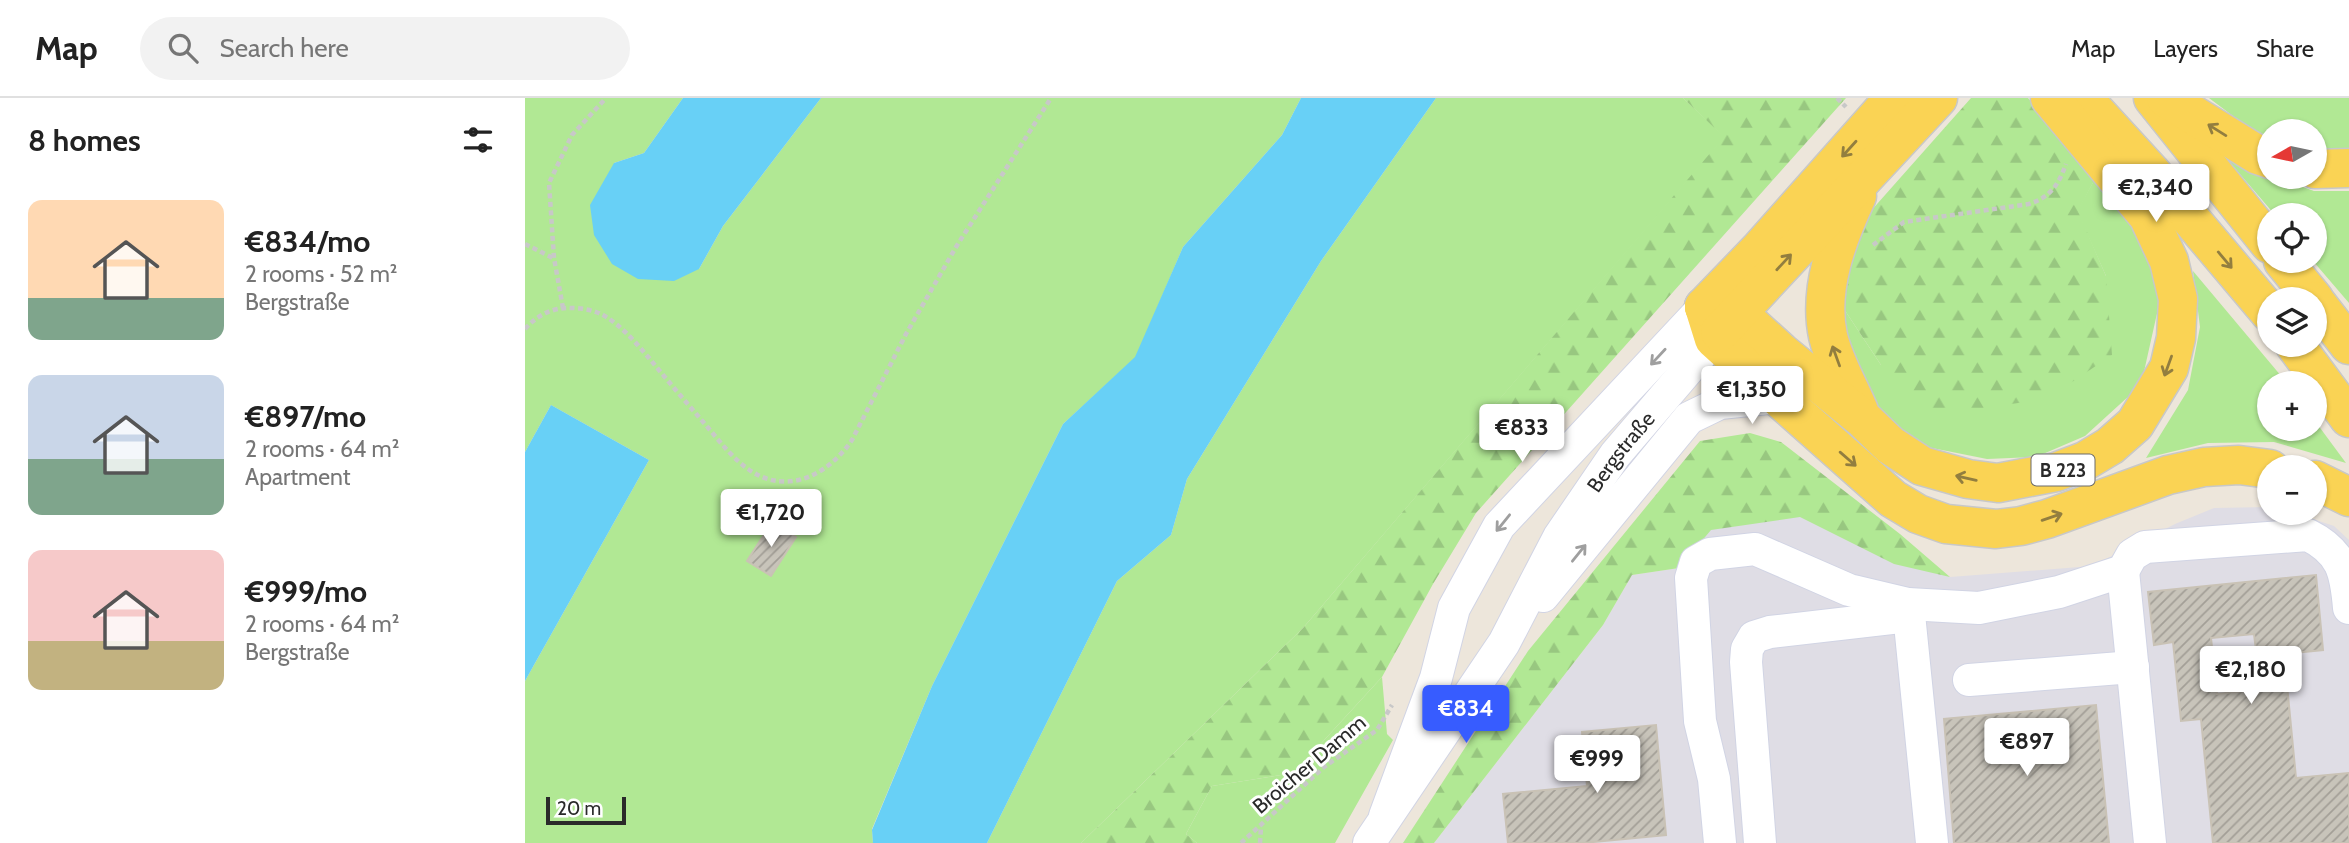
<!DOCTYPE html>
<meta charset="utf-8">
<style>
body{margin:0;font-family:Cabin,sans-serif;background:#f2f2f2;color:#222;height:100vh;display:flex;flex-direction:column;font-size:26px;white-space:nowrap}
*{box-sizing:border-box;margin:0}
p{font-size:23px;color:#767676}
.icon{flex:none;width:38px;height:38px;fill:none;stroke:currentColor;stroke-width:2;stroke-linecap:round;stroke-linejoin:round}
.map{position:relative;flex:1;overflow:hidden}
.panel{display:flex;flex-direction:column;background:#fff;width:525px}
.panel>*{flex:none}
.needle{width:46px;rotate:261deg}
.tools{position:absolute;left:1732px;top:21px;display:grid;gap:14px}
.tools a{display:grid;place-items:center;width:70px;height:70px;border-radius:50%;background:#fff;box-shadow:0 2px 5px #0004;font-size:35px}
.scale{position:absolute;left:21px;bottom:18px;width:80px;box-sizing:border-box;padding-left:7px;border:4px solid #2a2a2a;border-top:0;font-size:19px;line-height:24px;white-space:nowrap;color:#2a2a2a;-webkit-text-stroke:5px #fff;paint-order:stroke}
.price{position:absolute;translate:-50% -60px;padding:0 16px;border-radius:7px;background:#fff;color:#222;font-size:23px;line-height:46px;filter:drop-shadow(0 2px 4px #0008)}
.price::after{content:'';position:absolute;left:50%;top:42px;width:21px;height:16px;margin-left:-10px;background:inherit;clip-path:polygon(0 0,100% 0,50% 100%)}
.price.selected{background:#375cff;color:#fff}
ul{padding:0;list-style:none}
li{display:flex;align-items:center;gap:21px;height:175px;padding:0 28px}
li span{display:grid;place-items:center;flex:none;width:196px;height:140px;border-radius:14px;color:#555}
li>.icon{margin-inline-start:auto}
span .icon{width:84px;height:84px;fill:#fffc;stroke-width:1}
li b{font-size:30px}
h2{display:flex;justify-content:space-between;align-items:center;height:84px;padding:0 28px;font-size:30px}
header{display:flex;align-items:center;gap:42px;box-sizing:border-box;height:98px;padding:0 35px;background:#fff;border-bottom:2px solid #e0e0e0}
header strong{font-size:33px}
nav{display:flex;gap:38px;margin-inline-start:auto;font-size:24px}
.search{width:490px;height:63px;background:#f2f2f2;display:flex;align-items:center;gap:18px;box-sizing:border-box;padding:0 24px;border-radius:38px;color:#767676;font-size:26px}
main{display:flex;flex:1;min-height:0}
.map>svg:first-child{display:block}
.industrial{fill:#dfdde5}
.grass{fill:#b1e894}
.forest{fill:url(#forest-firs)}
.water{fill:#68d0f6}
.building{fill:url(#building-hatch);stroke:#c9c2b5;stroke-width:2;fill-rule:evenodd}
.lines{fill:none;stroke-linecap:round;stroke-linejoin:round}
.minor-casing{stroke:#d1d4e4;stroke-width:34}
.major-casing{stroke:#c8c8c8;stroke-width:41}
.path{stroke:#c8c8c8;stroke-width:4.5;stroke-dasharray:5 3.5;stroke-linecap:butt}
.minor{stroke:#fff;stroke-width:32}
.major{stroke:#fad354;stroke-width:38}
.oneway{stroke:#927e3f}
.oneway2{stroke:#9f9f9f}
.labels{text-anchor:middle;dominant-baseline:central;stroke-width:6;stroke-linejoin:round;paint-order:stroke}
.shield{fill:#fff;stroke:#6a6a6a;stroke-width:2}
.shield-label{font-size:19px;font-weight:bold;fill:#2a2a2a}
.street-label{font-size:21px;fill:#2a2a2a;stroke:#fff}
</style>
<header>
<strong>Map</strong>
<div class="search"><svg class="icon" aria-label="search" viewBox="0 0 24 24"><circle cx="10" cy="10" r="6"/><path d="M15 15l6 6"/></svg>Search here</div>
<nav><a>Map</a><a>Layers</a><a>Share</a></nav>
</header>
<main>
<section class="panel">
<h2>8 homes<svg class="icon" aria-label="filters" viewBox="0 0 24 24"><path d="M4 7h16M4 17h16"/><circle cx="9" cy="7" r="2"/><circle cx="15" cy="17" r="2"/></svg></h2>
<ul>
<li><span style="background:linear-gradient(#ffd9b3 70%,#7fa58c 0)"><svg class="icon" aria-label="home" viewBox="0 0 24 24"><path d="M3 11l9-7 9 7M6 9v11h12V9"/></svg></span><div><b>€834/mo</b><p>2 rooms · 52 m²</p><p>Bergstraße</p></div></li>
<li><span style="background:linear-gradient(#c9d6e8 60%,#7fa58c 0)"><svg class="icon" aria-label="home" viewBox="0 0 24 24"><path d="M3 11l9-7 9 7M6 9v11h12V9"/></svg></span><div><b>€897/mo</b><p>2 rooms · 64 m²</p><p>Apartment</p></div></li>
<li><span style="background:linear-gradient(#f6c9c9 65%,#c2b280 0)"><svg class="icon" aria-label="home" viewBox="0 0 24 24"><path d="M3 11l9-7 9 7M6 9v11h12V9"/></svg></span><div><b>€999/mo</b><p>2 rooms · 64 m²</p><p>Bergstraße</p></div></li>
</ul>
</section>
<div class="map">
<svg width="1824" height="745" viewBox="0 0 1824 745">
<defs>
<pattern id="forest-firs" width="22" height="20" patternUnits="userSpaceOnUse" patternTransform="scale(1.75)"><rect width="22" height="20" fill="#b1e894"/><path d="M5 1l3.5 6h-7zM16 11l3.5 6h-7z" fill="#98c780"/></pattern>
<pattern id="building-hatch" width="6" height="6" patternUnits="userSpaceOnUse" patternTransform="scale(1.75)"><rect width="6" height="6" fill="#c8c4ba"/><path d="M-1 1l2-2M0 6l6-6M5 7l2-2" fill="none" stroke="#a39f97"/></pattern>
</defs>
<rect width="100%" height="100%" fill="#ede6db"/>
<path class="industrial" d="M1228,374L1425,479L1567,468L1650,426L1689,410L1745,409V415H1770L1809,428L1824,442V745H909L1078,527L1107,477L1154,470Z"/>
<g class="grass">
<path d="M0,0H158L119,55L89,65L174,171L198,128L296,0H776L757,37L658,149L611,259L538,326L407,588L347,731L348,745H0V583L124,362L26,307L0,354Z"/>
<path d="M911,0H1158L1200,39L778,530L556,745H462L592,483L646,437L662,381L796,163Z"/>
<path d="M1684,0H1824V50L1790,53V33H1745V39L1724,30Z"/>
<path d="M1702,61L1789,93H1824V205L1788,163H1790V117H1750Z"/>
<path d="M1571,79L1612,124L1635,202L1616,287L1560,338L1511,359L1462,361L1402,349L1355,317L1328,268L1315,205L1356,267L1581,178L1552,113Z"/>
<path d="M1668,173L1762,285H1745V331H1790V323L1821,365L1749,344L1683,345L1621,360L1663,292L1675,229Z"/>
<path d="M857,579L862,636L868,642L810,745H672L661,736L687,688L769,675Z"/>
</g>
<g class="forest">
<path d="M1158,0H1321L951,415L908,486L857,579L769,675L687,688L661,736L672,745H556L778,530L1199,39Z"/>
<path d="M1446,0H1503L1571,79L1553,113L1581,178L1587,257L1522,301L1409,317L1356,267L1315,205L1329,132Z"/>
<path d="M1225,335L1256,344L1375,436L1425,479L1369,466L1275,419L1186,432L1154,470L1107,477L1078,527L909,745H878L1003,553L1175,343Z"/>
</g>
<g class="water">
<path d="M158,0H296L198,128L174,171L149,183L113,181L87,166L69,137L65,107L89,65L119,55Z"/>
<path d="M776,0H911L796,163L662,381L646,437L592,483L462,745H348L347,732L407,588L538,326L610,259L658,149L757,37Z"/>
<path d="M26,307L124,362L0,583V354Z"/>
</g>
<g class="building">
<path d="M247,424L271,439L246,478L222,463Z"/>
<path d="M1791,477L1798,552L1759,556L1771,680L1824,675V745H1688L1676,621L1656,623L1648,544L1629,547L1623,494ZM1729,536L1736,591L1692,596L1686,540Z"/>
<path d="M1571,607L1584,745H1429L1419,621Z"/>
<path d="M1131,627L1141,737L1058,745H983L978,696L1062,688L1057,634Z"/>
</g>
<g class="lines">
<g class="minor-casing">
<g id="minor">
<path d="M1598,473L1625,745"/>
<path d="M1018,498L1164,320L1195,305L1253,299"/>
<path d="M1383,506L1407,745"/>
<path d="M1444,582L1608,569"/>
<path d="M860,718L911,580L929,510L974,428L1179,209"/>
<path id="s1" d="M844,745L979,545L1034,439L1090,357L1189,241"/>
<path d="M1195,745L1189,681L1175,623L1166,480L1171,464L1185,456L1230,451L1324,492L1383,506L1454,510L1534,494L1598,473L1607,457L1620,449L1783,437C1817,454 1821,474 1824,510"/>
<path d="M1235,745L1221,564L1222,551L1229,539L1245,534L1384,518"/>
</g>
</g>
<g class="major-casing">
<g id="major">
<path d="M1558,0L1626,74L1745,215"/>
<path d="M1628,0L1745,146"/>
<path d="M1641,0L1733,57L1745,61"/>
<path d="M1790,71L1824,70"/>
<path d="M1332,98C1312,141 1293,191 1303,238C1309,264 1324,289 1334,313"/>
<path d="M1758,163L1789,201"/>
<path d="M1790,203L1824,247"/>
<path d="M1179,209L1212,214L1256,254L1338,321L1365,347L1397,368L1443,381L1473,385L1531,374L1560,363L1585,348L1610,326L1644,270L1651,240L1653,201L1644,163L1623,118L1525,0"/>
<path d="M1179,209L1189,241L1253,299L1368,401L1393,416L1421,426L1471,431L1496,428L1522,421L1643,377L1679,369L1714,367L1745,371"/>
<path d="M1179,209L1234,152L1369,0"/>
<path d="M1195,234L1413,0"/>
<path d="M1770,247L1824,320"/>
<path d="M1790,382L1824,399"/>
</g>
</g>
<g class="path">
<path d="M1312,0L1321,9"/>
<path d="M0,146L28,160"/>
<path d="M1348,147L1379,124L1504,106C1525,99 1533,88 1541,66"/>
<path d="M38,210L29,160L24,85L47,37L81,0"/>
<path d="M0,231C12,217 28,209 47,210C56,210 69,212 78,217C96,227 111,245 124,260C142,282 161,304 179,325C193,341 206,359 223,371C262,399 304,376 327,342L381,236L431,149L526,0"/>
<path d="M716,745L799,669L852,632L867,607"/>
<path d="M735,745L736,729"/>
</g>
<use href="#minor" class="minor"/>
<use href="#major" class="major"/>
</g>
<defs><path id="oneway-shaft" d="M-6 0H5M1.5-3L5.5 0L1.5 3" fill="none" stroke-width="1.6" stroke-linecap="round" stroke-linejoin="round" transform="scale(1.75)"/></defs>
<g class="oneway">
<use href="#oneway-shaft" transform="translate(1692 32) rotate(-148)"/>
<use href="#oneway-shaft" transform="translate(1324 51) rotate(132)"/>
<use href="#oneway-shaft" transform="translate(1700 162) rotate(50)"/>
<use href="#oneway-shaft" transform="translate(1259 164) rotate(-47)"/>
<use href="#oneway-shaft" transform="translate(1311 258) rotate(-110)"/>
<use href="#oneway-shaft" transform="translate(1643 268) rotate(110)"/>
<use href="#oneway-shaft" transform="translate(1323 361) rotate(41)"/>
<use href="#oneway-shaft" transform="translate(1441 380) rotate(-167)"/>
<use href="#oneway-shaft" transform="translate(1527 419) rotate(-19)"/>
</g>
<g class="oneway2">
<use href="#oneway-shaft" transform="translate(1133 259) rotate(133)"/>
<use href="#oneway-shaft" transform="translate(978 425) rotate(129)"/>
<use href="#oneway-shaft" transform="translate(1054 455) rotate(-51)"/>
</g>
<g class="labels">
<rect class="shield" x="1506.5" y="356.5" width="63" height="31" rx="5"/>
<g class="shield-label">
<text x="1538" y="372">B 223</text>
</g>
<g class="street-label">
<text stroke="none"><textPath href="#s1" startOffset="466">Bergstraße</textPath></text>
<text transform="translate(784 666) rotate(-40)">Broicher Damm</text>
</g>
</g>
</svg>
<div class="tools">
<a><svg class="needle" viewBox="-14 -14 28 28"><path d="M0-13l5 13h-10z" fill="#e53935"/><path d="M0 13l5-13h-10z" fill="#767676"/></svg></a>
<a><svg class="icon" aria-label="locate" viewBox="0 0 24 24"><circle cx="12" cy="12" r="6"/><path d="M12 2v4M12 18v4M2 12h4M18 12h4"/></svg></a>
<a><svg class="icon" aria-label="layers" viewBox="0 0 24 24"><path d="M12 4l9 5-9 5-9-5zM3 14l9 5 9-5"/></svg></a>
<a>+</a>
<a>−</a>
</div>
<div class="scale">20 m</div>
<b class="price" style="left:1631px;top:126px">€2,340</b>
<b class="price" style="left:1227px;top:328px">€1,350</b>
<b class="price" style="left:997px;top:366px">€833</b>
<b class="price" style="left:246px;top:451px">€1,720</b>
<b class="price" style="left:1726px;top:608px">€2,180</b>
<b class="price selected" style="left:941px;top:647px">€834</b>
<b class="price" style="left:1502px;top:680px">€897</b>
<b class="price" style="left:1072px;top:697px">€999</b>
</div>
</main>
